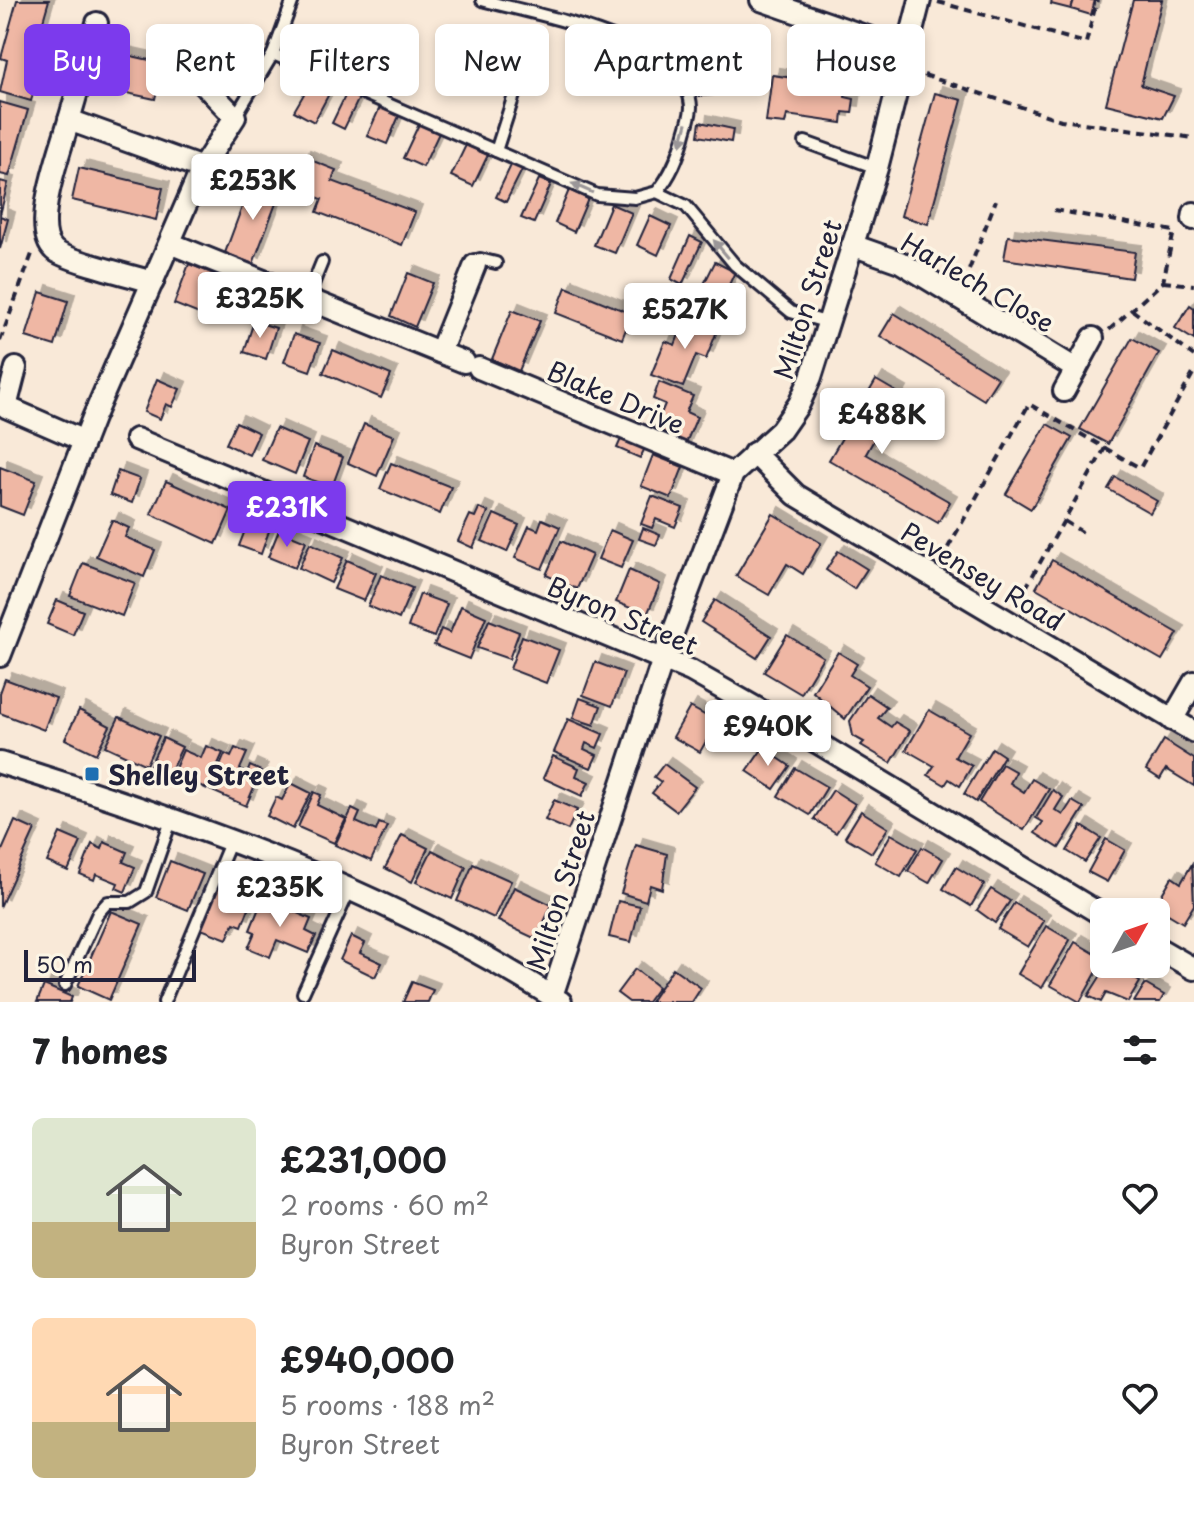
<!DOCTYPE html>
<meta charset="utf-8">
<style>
body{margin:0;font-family:"Playpen Sans",sans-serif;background:#f6f6f6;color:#202124;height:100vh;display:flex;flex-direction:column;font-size:30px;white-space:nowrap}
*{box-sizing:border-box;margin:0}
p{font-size:26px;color:#757577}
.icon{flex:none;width:44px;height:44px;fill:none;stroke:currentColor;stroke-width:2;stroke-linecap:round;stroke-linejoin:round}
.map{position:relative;height:1002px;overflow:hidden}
.side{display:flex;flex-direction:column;background:#fff;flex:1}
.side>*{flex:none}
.banner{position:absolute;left:24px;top:24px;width:1146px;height:72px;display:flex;gap:16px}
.needle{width:52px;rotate:50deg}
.fabs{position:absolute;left:1090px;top:898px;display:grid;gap:16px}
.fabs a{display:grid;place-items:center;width:80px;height:80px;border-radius:12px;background:#fff;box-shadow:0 4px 12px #0003;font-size:40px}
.scale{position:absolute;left:24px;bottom:20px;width:172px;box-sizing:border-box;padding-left:8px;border:4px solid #22223b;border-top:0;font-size:22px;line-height:28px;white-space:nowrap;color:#22223b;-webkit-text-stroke:6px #fcf5e5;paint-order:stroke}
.price{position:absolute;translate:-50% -68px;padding:0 18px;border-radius:8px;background:#fff;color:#222;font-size:26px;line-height:52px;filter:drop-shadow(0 2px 4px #0008)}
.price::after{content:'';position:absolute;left:50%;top:48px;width:24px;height:18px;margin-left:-12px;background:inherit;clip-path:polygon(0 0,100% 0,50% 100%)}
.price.current{background:#7c3aed;color:#fff}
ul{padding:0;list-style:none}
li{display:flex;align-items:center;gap:24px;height:200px;padding:0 32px}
li span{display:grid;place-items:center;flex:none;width:224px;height:160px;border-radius:12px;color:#555}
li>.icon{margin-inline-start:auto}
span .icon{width:96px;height:96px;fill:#fffc;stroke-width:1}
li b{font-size:34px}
h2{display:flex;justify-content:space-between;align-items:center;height:96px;padding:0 32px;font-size:34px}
.pill{padding:0 28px;border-radius:12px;background:#fff;box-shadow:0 4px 12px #0003;font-size:28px;line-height:72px}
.pill.current{background:#7c3aed;color:#fff}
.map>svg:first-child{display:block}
.building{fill:#efb7a4;stroke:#22223b;stroke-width:2;filter:url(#shadow)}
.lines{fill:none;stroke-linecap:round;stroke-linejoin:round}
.service-casing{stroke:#22223b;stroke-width:16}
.minor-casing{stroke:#22223b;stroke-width:26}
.path{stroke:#22223b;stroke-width:4;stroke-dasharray:8 6;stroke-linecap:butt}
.service{stroke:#fcf5e5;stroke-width:10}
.minor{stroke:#fcf5e5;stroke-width:20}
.oneway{fill:#9a9698}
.poi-dot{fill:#1f6fb2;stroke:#fcf5e5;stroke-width:3}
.labels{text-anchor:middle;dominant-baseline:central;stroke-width:7;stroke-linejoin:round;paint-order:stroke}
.street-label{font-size:26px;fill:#22223b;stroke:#fcf5e5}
.poi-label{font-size:26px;font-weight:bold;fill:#22223b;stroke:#fcf5e5;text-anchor:start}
</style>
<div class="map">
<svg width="1194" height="1002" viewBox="0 0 1194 1002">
<defs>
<filter id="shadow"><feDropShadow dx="7" dy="-7" stdDeviation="0" flood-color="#0004"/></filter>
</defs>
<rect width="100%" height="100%" fill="#f9e9d8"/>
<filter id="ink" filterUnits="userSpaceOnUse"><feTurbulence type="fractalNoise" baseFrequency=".0125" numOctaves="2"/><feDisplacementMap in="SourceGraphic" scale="16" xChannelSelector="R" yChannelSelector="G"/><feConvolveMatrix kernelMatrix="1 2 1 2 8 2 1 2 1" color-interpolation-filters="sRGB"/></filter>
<g filter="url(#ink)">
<g class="building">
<path d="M17,0H49L31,63L41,66L31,101L0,92L7,60L1,58Z"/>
<path d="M1052,0H1074L1071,9L1051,4Z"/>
<path d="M1074,0H1095L1091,15L1071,9Z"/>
<path d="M1133,0H1162L1141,85L1174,96L1163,118L1106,104Z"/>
<path d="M100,49L163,63L155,99L122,92L124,84L94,77Z"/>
<path d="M812,50L850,55L845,97L854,99L852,113L843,112L842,123L787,115L785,124L766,122L772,75L808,80Z"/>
<path d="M312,80L331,90L314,122L294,111Z"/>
<path d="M348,90L360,96L344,129L332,123Z"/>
<path d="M935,93L962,100L928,224L901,216Z"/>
<path d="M0,102L28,110L9,176L0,174Z"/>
<path d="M380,107L399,116L387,144L367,136Z"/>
<path d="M700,122L733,129L731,142L698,136Z"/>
<path d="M419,124L439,133L423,167L403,158Z"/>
<path d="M466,145L488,155L473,186L451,176Z"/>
<path d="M303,157L336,170L332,181L415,212L402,245L317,212L322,199L292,188Z"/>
<path d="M512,163L523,168L506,202L496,197Z"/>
<path d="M79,168L163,188L156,220L72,200Z"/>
<path d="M539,179L551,184L534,223L521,218Z"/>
<path d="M252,180L281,190L253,264L225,253Z"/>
<path d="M0,181L8,183L0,215Z"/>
<path d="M569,190L588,199L574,232L555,223Z"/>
<path d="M611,204L632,213L615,253L594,245Z"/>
<path d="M0,216L8,219L0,249Z"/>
<path d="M650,216L671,226L658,255L637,245Z"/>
<path d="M690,236L702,242L682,285L671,279Z"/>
<path d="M1008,236L1135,252L1131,278L1004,259Z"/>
<path d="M715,262L735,272L721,302L700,292Z"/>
<path d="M189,264L214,274L199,314L174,304Z"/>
<path d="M408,273L433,283L415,327L391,316Z"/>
<path d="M566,287L632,314L622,339L556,313Z"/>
<path d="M40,292L68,301L55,346L26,337Z"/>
<path d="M1190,305L1194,308V340L1175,328Z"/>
<path d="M512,310L540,321L519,371L492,359Z"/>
<path d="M894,313L998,378L984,400L880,336Z"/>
<path d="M687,314L719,326L706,359L696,355L683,387L651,375L665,341L675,345Z"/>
<path d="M254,321L276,328L266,359L244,352Z"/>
<path d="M294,334L320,343L310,371L284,362Z"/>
<path d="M1132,338L1159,353L1108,444L1080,429Z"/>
<path d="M333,350L391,375L381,398L323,373Z"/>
<path d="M157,379L180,389L172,407L166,404L160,419L144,412Z"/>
<path d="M876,380L900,394L866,454L950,502L938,523L829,460Z"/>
<path d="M659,382L693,396L686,412L697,417L683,450L651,437L665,404L653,399Z"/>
<path d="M236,422L259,433L249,455L226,444Z"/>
<path d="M364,424L394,436L377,476L348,463Z"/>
<path d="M1047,424L1072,438L1031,509L1006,494Z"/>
<path d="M276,428L308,442L295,474L262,460Z"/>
<path d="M624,432L667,451L665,457L645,448L640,458L617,448Z"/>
<path d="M314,446L343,457L332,487L303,477Z"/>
<path d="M653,455L683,467L671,498L641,486Z"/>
<path d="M391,463L451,487L440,514L380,489Z"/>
<path d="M0,467L36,481L23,515L0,506Z"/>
<path d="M118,471L140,479L132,503L110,495Z"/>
<path d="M1115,477L1157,501L1150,513L1108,489Z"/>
<path d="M166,481L231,510L216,544L151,514Z"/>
<path d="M652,496L683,508L675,527L656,519L652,528L641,524Z"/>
<path d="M479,508L488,512L473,548L458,541L470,515L475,517Z"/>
<path d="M494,514L519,525L507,552L482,541Z"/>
<path d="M773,514L821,543L803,574L787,564L769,595L736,576Z"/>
<path d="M542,519L560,527L542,569L515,558L529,526L538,530Z"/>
<path d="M112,520L129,528L125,537L155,550L144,577L96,556Z"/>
<path d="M249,520L270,528L261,554L239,546Z"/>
<path d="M643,528L660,535L656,545L639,539Z"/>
<path d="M279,530L306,541L295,568L268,557Z"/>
<path d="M610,530L633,540L621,568L598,559Z"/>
<path d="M561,541L592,555L577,589L546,575Z"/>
<path d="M310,543L343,558L331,583L299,568Z"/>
<path d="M838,551L867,569L854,589L826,570Z"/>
<path d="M347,560L376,573L364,601L334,589Z"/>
<path d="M1052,560L1178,633L1162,660L1036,588Z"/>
<path d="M83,563L135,583L122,616L70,596Z"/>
<path d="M629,570L660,584L647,615L616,602Z"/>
<path d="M381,575L412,588L399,619L368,606Z"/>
<path d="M420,594L447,604L434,637L408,627Z"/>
<path d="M57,600L83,611L73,635L47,624Z"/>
<path d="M715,600L771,636L757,658L701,622Z"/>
<path d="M461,606L486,617L469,659L434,645L441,629L450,633Z"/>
<path d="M489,620L519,632L509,659L477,648Z"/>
<path d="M787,635L823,657L801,694L764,672Z"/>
<path d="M522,636L559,650L546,683L510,669Z"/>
<path d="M838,652L857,664L850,675L867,686L845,719L813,692Z"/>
<path d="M595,662L624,673L612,706L583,695Z"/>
<path d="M5,679L56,698L44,730L0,713V693Z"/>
<path d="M868,694L887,707L878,718L891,727L895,722L910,731L891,763L861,745L864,742L853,736L850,721Z"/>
<path d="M580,698L601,706L594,725L573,718Z"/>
<path d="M690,707L717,722L700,752L673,737Z"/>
<path d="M79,710L110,726L96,754L65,739Z"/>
<path d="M929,710L969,733L955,757L972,766L960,786L949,779L945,785L928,775L934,766L906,750Z"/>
<path d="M119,717L159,736L146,765L105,746Z"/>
<path d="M568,719L603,734L597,748L586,743L584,749L597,755L591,768L554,752Z"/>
<path d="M163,738L182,747L169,774L150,765Z"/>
<path d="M1164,740L1194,759V786L1166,769L1160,779L1146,770Z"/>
<path d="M206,746L223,753L207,789L173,773L183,750L201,758Z"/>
<path d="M235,748L247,753L240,769L247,773L250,766L261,771L246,806L210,790L225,754L231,757Z"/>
<path d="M763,748L790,766L774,789L747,771Z"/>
<path d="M992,748L1004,756L976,802L964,794Z"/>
<path d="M553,756L579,768L576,776L589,782L582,796L543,778Z"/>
<path d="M664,764L695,787L676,811L652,793L661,782L654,777Z"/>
<path d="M1002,764L1016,772L1010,783L1024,792L1032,779L1049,789L1024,830L979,802Z"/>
<path d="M795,768L827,787L810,815L778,796Z"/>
<path d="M291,783L311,793L293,829L267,816L276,797L282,800Z"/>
<path d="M833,790L855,804L836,833L814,819Z"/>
<path d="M1053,790L1063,797L1055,810L1063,815L1072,801L1084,808L1059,848L1035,833L1043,822L1036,818Z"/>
<path d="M314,792L321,795L317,805L346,819L334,843L298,827Z"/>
<path d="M554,800L577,810L568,830L545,820Z"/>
<path d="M352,809L360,813L356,822L376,831L379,823L387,826L371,861L335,845Z"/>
<path d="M861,811L888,828L872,853L845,837Z"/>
<path d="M15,821L35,830L0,907V855Z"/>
<path d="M1082,826L1101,838L1085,862L1067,851Z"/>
<path d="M60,833L81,842L68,871L47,862Z"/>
<path d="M891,834L917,849L901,877L875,862Z"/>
<path d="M402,835L428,848L412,882L385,868Z"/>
<path d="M1106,839L1125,850L1107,882L1088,872Z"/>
<path d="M104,842L127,852L123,862L135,867L125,892L116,888L118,883L96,874L94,880L80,874L92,844L102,849Z"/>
<path d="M636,845L667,854L662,889L650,885L646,901L621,893Z"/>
<path d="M922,847L943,859L929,883L908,871Z"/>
<path d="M432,850L466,867L452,899L416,882Z"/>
<path d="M170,861L203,874L188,910L156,897Z"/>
<path d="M473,864L511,881L494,918L457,901Z"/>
<path d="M1192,864L1194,905L1183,923L1155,906L1172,877L1181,883Z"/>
<path d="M956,867L984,884L971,906L943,889Z"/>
<path d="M219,881L254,895L242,926L234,923L227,939L201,929Z"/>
<path d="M514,887L552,905L536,939L498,921Z"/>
<path d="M991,889L1010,901L995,923L977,910Z"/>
<path d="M263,898L311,919L306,931L316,936L308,953L277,940L270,957L248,948L255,932L250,930Z"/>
<path d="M618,901L640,906L631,942L609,937Z"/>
<path d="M1014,903L1044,921L1028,947L998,929Z"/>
<path d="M111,911L142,924L109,1000L78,986Z"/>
<path d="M1046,926L1070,940L1042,988L1018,974Z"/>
<path d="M351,936L365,943L360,953L382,963L375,977L340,960Z"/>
<path d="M1075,942L1104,959L1080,1002L1050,985Z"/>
<path d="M1108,964L1140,982L1128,1002L1106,993L1101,1002L1088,996Z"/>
<path d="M673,968L701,988L692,1002H650Z"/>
<path d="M635,969L658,987L647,1002H629L617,993Z"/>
<path d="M412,982L433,990L428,1002H403Z"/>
<path d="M1145,984L1164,995L1160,1002H1134Z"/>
<path d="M44,985L72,997L70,1002H37Z"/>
</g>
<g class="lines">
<g class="service-casing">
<g id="service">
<path d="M273,54L597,195L635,198L657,192C671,175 678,158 684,137C686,128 691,116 691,107C689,41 532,14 482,0"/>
<path d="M188,68L189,39"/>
<path d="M685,90L757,85"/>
<path d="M235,117L273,54L293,0"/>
<path d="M805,142L877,168"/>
<path d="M496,151L516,89"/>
<path d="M657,192L686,206L735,265L791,312L829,323"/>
<path d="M475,265L480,259L496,263"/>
<path d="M307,299L322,262"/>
<path d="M65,985L98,913L108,902H130L146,892L172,818"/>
<path d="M303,993L350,889"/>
<path d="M164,1002L232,838"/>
</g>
</g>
<g class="minor-casing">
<g id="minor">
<path d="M761,0L908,51"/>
<path d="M69,120L97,23"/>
<path d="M1193,219L1194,213"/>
<path d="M172,244L464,362"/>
<path d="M852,245L900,262L1076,369"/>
<path d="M153,282C133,276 65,260 54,250C30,228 61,150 69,120L202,168"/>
<path d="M440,352L475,265"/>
<path d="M16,368L6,407L84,441"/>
<path d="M479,368L733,474"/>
<path d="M1064,391L1093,338"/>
<path d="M136,439L691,671L818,743L1104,916"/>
<path d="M754,453L796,495L1194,732"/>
<path d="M0,656L93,418L202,168L235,117L188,68"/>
<path d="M1172,720L1194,682"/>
<path d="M0,763C195,823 388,891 561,1002"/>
<path d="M1156,947L1194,969"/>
<path d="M552,996L663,659L733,474L781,430L799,404L811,377L877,168L920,0"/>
</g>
</g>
<g class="path">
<path d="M938,2L1086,43L1097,0"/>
<path d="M924,75L1061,120L1194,138"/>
<path d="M1054,210L1174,231L1163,282L1109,330"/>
<path d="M969,270L996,200"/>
<path d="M1163,282L1194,285"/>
<path d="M1132,310L1194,356"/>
<path d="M0,341L32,254"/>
<path d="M1105,448L1140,468L1194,372"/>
<path d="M1064,521L1082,532"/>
<path d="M941,560L1029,404L1105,448L1016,605"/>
</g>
<use href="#service" class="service"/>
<use href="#minor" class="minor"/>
</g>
<defs><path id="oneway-solid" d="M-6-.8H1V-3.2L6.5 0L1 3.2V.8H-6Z" transform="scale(2)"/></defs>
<g class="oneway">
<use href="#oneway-solid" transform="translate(684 134) rotate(105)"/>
<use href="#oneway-solid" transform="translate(582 188) rotate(-156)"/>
<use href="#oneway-solid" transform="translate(721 249) rotate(-130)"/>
</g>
</g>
<rect class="poi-dot" x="84" y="766" width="16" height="16" rx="4"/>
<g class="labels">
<g class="street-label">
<text transform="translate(978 282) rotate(30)">Harlech Close</text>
<text transform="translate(807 299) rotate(-72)">Milton Street</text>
<text transform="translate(616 397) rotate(23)">Blake Drive</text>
<text transform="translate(983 576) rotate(31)">Pevensey Road</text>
<text transform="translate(623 615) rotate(23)">Byron Street</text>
<text transform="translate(560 890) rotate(-72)">Milton Street</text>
</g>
<g class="poi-label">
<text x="108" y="774">Shelley Street</text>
</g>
</g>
</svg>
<div class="fabs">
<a><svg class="needle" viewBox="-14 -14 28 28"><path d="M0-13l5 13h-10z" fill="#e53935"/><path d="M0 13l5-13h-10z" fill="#757577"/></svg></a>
</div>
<div class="scale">50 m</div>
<b class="price" style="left:253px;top:222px">£253K</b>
<b class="price" style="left:260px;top:340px">£325K</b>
<b class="price" style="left:685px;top:351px">£527K</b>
<b class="price" style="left:882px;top:456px">£488K</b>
<b class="price current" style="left:287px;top:549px">£231K</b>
<b class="price" style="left:768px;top:768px">£940K</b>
<b class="price" style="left:280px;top:929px">£235K</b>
<div class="banner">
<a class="pill current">Buy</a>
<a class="pill">Rent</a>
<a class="pill">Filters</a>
<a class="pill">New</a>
<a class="pill">Apartment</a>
<a class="pill">House</a>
</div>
</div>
<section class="side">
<h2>7 homes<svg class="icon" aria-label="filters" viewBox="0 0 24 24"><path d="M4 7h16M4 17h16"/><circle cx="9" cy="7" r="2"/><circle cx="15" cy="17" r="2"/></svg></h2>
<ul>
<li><span style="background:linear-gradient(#dfe7d0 65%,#c2b280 0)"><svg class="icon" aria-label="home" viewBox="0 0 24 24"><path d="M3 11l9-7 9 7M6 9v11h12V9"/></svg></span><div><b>£231,000</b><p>2 rooms · 60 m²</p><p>Byron Street</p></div><svg class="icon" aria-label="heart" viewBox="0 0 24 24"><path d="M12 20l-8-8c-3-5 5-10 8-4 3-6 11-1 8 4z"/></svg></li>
<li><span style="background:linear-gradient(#ffd9b3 65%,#c2b280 0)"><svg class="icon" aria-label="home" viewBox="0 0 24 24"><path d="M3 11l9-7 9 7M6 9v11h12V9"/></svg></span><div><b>£940,000</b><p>5 rooms · 188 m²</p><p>Byron Street</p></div><svg class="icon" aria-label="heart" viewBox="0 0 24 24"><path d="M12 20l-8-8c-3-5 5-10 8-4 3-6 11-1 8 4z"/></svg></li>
</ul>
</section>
